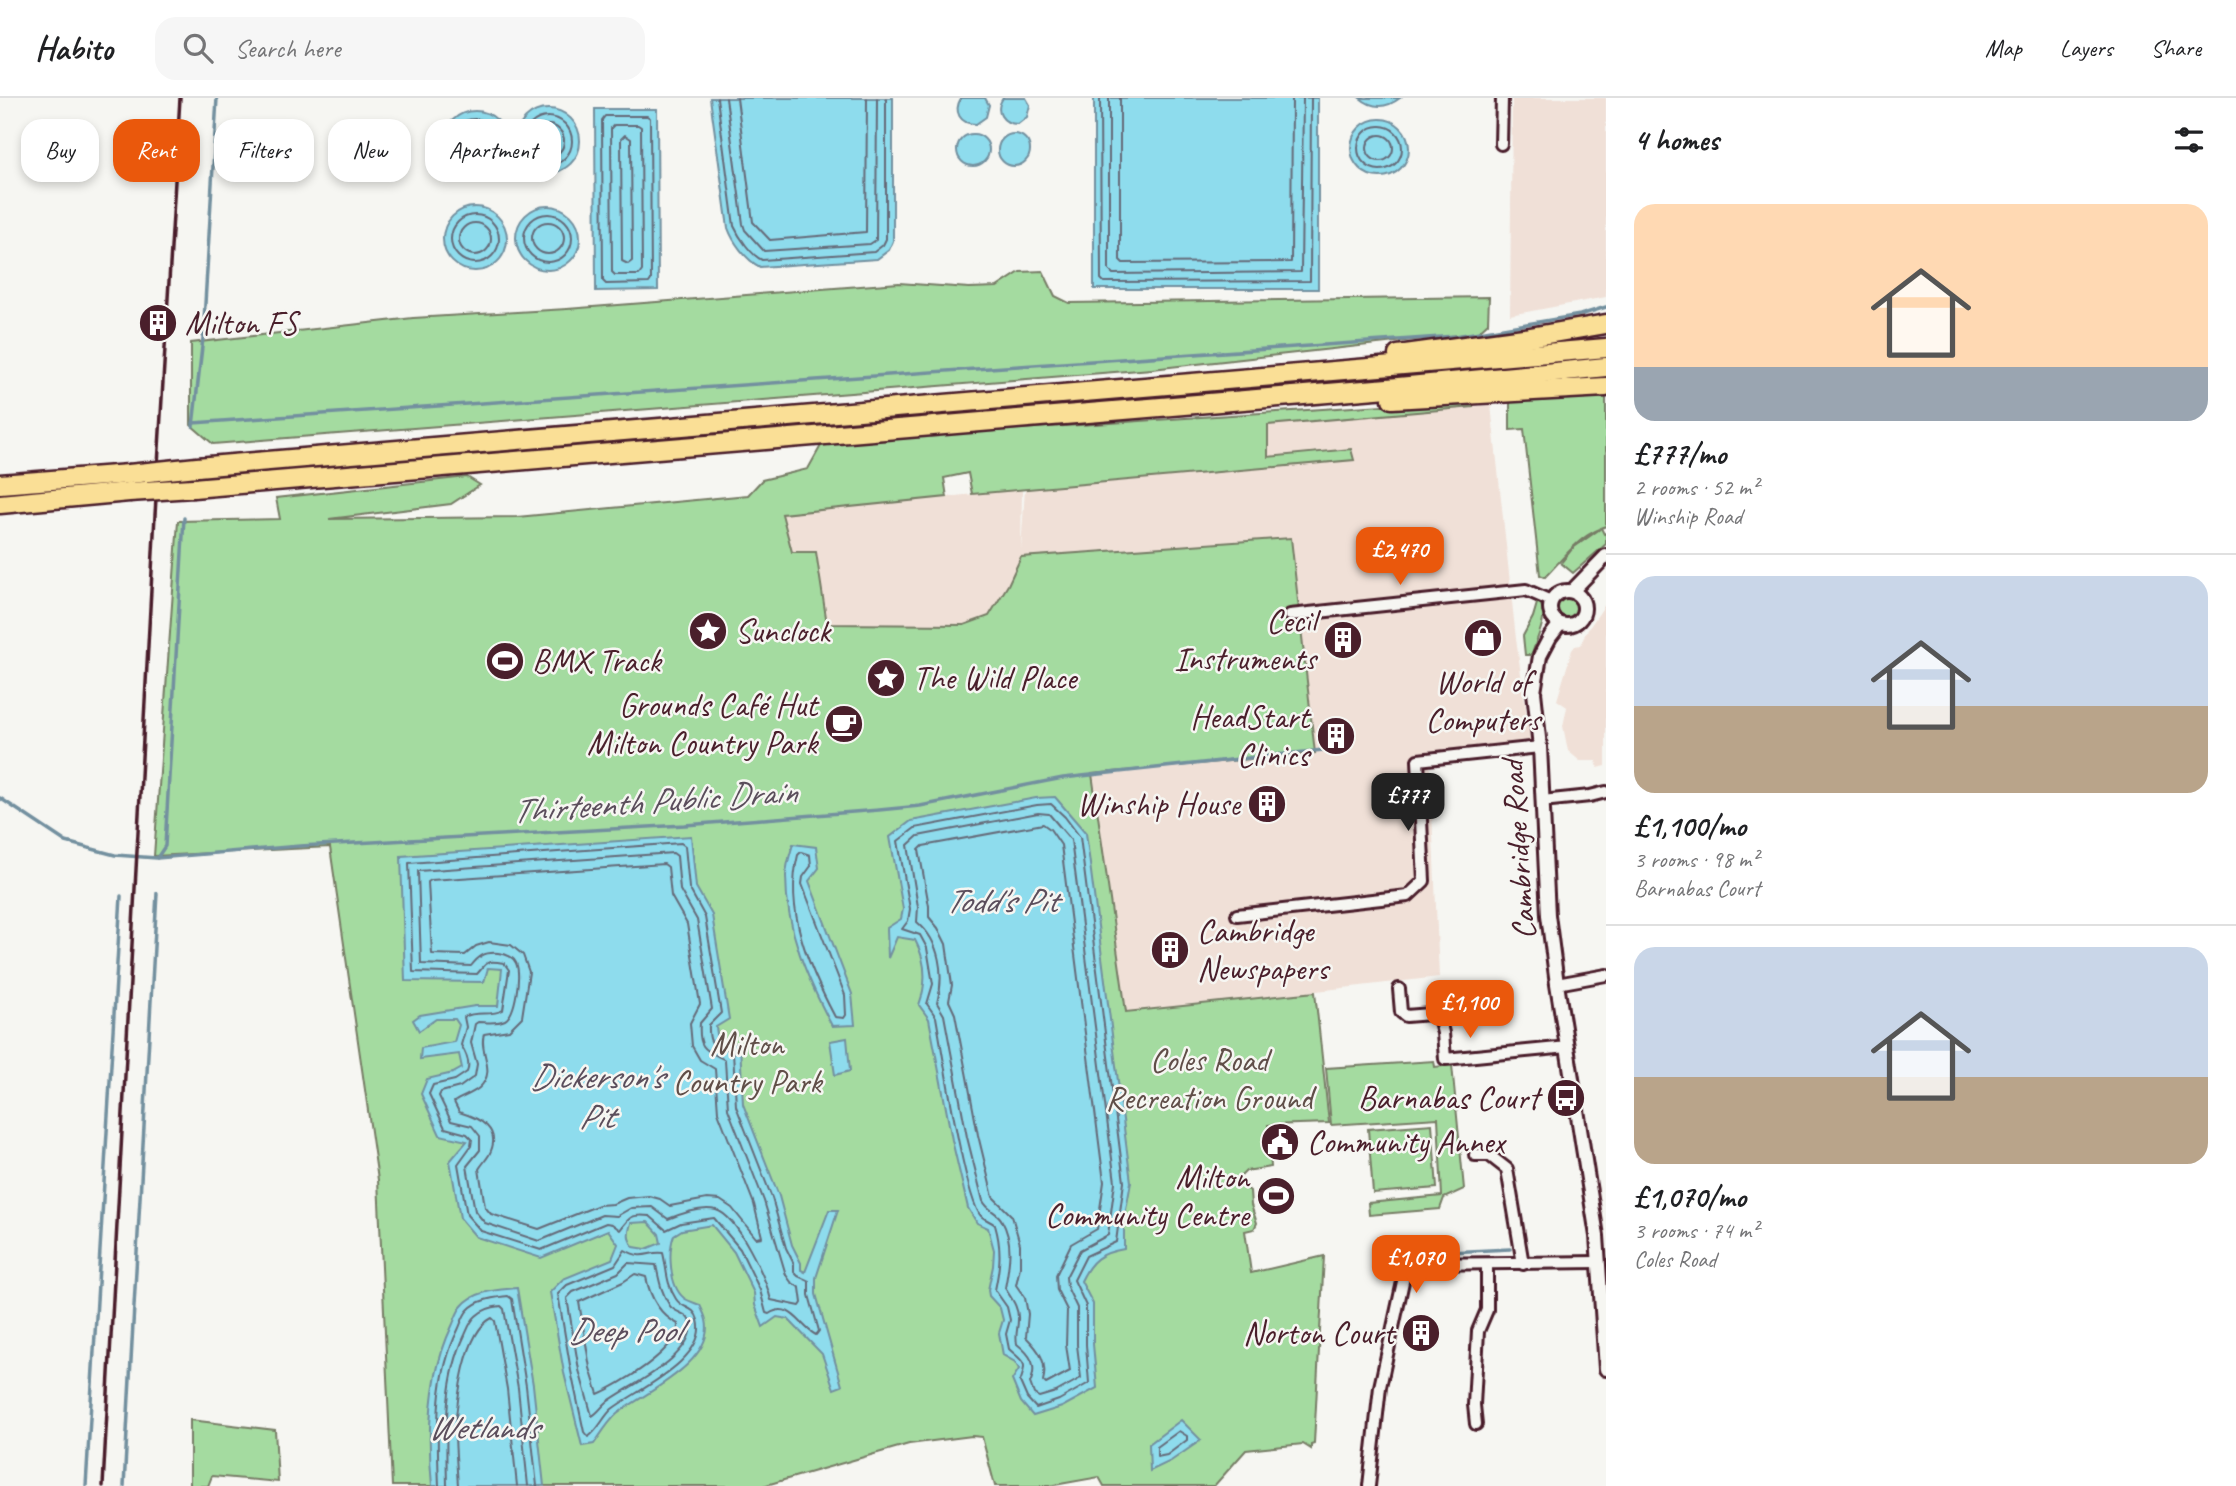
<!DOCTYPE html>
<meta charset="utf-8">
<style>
body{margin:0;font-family:Caveat,sans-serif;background:#f6f6f6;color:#202124;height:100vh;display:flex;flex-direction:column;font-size:26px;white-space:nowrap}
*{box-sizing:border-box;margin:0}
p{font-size:23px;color:#757577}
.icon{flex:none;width:38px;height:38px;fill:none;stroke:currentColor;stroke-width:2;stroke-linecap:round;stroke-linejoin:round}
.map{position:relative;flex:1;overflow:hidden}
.side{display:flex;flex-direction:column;background:#fff;width:630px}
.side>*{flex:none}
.hud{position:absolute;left:21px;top:21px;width:665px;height:63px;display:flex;gap:14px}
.price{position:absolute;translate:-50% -60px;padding:0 16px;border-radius:14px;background:#ea580c;color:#fff;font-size:23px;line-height:46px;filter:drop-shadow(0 2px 4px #0008)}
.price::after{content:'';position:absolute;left:50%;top:42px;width:21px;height:16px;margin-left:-10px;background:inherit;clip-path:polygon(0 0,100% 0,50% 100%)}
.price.current{background:#222;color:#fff}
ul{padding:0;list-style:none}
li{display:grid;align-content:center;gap:14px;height:371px;padding:0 28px}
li+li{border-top:2px solid #e0e0e0}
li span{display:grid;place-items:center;height:217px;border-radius:21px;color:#555}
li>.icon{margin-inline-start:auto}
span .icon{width:126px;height:126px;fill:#fffc;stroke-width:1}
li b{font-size:30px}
h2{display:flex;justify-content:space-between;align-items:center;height:84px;padding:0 28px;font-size:30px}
.chip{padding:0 24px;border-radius:21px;background:#fff;box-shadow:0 4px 10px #0003;font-size:24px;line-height:63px}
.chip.current{background:#ea580c;color:#fff}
header{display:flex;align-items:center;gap:42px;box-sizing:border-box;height:98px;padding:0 35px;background:#fff;border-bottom:2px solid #e0e0e0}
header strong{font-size:33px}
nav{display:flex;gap:38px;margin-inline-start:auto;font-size:24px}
.search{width:490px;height:63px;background:#f6f6f6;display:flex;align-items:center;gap:18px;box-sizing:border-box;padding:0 24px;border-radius:21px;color:#757577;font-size:26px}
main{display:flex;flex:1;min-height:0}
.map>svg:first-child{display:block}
.built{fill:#f0e0d7}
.green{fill:#a4dba0;stroke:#777d66;stroke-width:2}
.water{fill:#8edced;stroke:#73909f;stroke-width:2;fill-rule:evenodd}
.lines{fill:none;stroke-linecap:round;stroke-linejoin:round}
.shore{stroke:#656b79;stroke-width:2}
.stream{stroke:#73909f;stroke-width:3.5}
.minor-casing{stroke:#4a1f2b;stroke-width:16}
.tertiary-casing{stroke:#4a1f2b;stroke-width:18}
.trunk-casing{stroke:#4a1f2b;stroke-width:23}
.minor{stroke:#f6f6f2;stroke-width:10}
.tertiary{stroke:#f6f6f2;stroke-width:12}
.trunk{stroke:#fadf96;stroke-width:18}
.rail{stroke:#4a1f2b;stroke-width:3.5}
.trunk-bridge-casing{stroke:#4a1f2b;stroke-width:23;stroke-linecap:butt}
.trunk-bridge{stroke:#fadf96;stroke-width:18}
.labels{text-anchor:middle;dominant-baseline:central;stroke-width:5;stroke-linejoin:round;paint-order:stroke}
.poi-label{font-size:33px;fill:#4a1f2b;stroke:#f6f6f2;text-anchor:end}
.street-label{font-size:33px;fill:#4a1f2b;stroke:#f6f6f2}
.park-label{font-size:33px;fill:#604e48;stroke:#f6f6f2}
.water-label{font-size:35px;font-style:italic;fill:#5b4e5c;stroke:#f6f6f2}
</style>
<header>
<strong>Habito</strong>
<div class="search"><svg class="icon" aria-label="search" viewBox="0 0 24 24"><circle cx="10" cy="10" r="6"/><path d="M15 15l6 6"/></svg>Search here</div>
<nav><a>Map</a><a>Layers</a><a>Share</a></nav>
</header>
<main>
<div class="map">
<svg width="1606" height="1388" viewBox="0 0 1606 1388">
<rect width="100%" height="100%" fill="#f6f6f2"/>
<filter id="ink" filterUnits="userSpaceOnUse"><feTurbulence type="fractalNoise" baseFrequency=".0143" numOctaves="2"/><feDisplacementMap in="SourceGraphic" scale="14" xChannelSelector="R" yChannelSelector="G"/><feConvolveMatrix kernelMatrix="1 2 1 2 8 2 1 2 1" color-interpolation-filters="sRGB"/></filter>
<g filter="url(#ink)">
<g class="built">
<path d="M1512,0H1606V199L1510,217Z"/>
<path d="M1491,307L1516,541L1532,654L1430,667L1439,879L1126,915L1092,676L1315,655L1291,440L1021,459L1008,487L989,518L964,527L827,526L816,454H792L782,416L1022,391L1021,451L1025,391L1267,370L1268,327Z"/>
<path d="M1606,505V668L1598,670L1596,663H1580L1568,653L1563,628L1567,609L1557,602L1572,552L1575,548L1581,547L1585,536Z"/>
</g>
<g class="green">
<path d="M1043,173L1055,198L1069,205L1489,199L1488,225L1477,235L1152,271L213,346L191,327V245L413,220L567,211L899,185L969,190L997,189L1020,174Z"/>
<path d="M1606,297V428L1601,430L1604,436L1606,435V446L1573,475L1561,465L1573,450L1600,431C1578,439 1562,462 1545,479L1540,477L1524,331L1510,332V301Z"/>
<path d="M1473,301V309L1268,327V359L1351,351L1354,362L972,396L968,375L944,380L947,399L782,416L792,454H816L827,526L964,527L989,518L1008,487L1021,459L1291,440L1315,655L1092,676L1126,914L1315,894L1329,1025L1268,1027L1271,1069L1246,1073L1240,1079V1085L1250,1093L1251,1107L1257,1125L1254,1131L1245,1133L1251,1175L1324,1158L1314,1345L1311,1346V1351L1303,1346L1246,1352L1214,1388H1104L1099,1379L1049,1388H995L982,1339L972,1338L909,1346L763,1388H392L378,1082L330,749L154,758L178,423L280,421L276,400L467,379L480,387L451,406L329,421L517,419L748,397L762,382L808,371L823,344Z"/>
<circle cx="1567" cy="510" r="11"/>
<path d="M1538,502C1551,518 1536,539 1532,557H1525L1523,538L1533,519Z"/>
<path d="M1434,963L1435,969L1452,967L1464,1091L1444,1100L1440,1111L1369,1117L1368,1105L1442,1098L1438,1020L1331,1027L1326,970Z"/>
<path d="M1432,1026L1437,1090L1373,1095L1368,1031Z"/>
<path d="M190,1322L275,1332L278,1384L212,1378L208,1388H190Z"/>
</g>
<g class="water">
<path d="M710,0H893V143L889,152L877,161L760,169C746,162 733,144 728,130Z"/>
<path d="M961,0H985L989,7L986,19L976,26C960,26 953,14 961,0Z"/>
<path d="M1003,0H1026L1030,7L1027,19L1018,26C1002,26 994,13 1003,0Z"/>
<rect x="1094" y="0" width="224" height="191"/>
<path d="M1360,0H1400C1387,10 1373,11 1360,0Z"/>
<path d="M595,11H657L658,192L596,193Z"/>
<circle cx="548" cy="43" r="32"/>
<circle cx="475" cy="45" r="32"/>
<circle cx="1380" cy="50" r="29"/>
<circle cx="973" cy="52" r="16"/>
<circle cx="1014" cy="52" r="16"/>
<circle cx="548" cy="140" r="32"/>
<circle cx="475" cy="141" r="32"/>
<path d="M1055,699L1086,735L1131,1084L1124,1123V1151C1100,1155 1091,1162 1081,1183L1093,1206V1246L1097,1290L1062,1309L1033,1318L1021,1304L1012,1282L1019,1271L1015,1264L1003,1257L999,1235L1003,1222L1000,1210L989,1198L988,1192L993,1168L994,1152L988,1130L977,1125L968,1110L952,1042L929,921L919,907C927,885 927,864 915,842L897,839L888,860L887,830L901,821L903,811L890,739L911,723L1036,700Z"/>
<path d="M691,738L696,789L712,817L729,921L716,929L718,943L740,946L743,1006L779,1098L792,1147L801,1165V1172L805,1174L829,1112H838L816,1180V1196L842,1288L834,1291L822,1256L788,1221L777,1219L763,1229L755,1207L754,1195L734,1154L712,1127L682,1132L674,1137C668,1153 669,1188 684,1200C688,1203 695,1205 700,1207C702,1212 705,1217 706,1222C716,1264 642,1296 617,1316C608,1324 601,1336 594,1346L582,1348L564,1275L550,1194L563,1181L612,1161L618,1146L608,1132L541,1160L476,1139L460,1120L450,1063L467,1043L440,1037L421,996L427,981L453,975L462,970L459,956L420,961L421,950L454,944L459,927L455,921H436L419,933L413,922L420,917L475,908H498L502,871L488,870L484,884L405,883L401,758ZM648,1124L659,1136L661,1145L646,1151L634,1149C627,1141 628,1135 631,1125Z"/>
<path d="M793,746L816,749L819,770L809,783L852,896L855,927L832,928C807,880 786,833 786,778C786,768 790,756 793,746Z"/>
<path d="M847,940L850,973L835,977L830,943Z"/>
<path d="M517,1190L533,1287L544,1388H432C427,1335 429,1276 452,1228C455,1222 457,1213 462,1208C475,1192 499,1192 517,1190Z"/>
<path d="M1181,1322L1201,1342L1171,1363L1150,1373L1149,1346Z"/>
</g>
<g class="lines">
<g class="shore">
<path d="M717,0L734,128C739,139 751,157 762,162L874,154L883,147L886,141V0"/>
<path d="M726,0L743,126L745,132L764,153L870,146L876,142L877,0"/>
<path d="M737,0L753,124L770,142L866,134L867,0"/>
<path d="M1100,0L1101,181L1104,184L1310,183L1311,0"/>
<path d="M1109,0V172L1113,176L1301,174L1303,0"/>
<path d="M1120,0V162L1123,165L1291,164L1292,0"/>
<path d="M605,18H647L650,20L651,182L649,185L606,186L603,183L602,22Z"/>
<circle cx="548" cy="43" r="24"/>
<circle cx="475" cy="45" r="24"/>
<path d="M614,27H638L641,29L642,173L639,177H615L612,174L611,30Z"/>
<circle cx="548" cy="43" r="16"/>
<circle cx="1380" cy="50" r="22"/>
<circle cx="475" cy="45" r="16"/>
<circle cx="1380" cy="50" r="13"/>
<path d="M625,37L631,41L632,163L628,166L622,163L621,41Z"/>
<circle cx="548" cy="140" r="24"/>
<circle cx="475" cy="141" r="24"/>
<circle cx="548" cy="140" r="16"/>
<circle cx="475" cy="141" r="16"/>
<path d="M1051,706L1065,719L1080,739L1124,1084L1116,1144L1086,1158L1074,1182L1086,1208V1247L1089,1285L1059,1302L1036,1310L1027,1300L1020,1284C1028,1263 1024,1265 1009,1251L1006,1236L1010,1222L1007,1209L995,1192C1000,1168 1002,1151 995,1127C991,1123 985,1122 981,1118C965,1102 942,951 936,919L927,906L933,886L927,850L920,837L902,831L908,823L910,811L898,743L915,730L1037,707Z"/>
<path d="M1038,715L1049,716L1071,742L1115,1084L1108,1137L1080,1152L1066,1179L1067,1189L1077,1210V1247L1081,1280L1056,1294L1039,1299L1034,1296L1030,1285C1038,1267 1031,1257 1017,1246C1015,1236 1018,1231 1018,1222C1019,1209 1011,1200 1005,1190C1009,1168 1014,1144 1002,1123C998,1114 989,1114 983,1103L967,1039L944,917L937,905C945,877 940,843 917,824L918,809L908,747L918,738Z"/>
<path d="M1043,726L1050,731L1061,747L1104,1084L1097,1131L1071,1146L1056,1177L1057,1192L1067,1212L1066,1247L1070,1273L1046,1286L1043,1283C1048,1264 1039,1252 1026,1239L1028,1216L1025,1200L1016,1187L1020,1169V1146L1012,1118L993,1099L978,1037L955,916L949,903L952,887L946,846L938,830L929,819V808L919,752L923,748Z"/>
<path d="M681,745L685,748L689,790L705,819L721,915L709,927C708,952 716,945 733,954L736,1008L772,1100L786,1150L794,1166V1174L798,1178L809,1183V1197L819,1233L816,1237C800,1229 791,1202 769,1216L766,1215L760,1192L740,1151L714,1120L681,1125L666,1132L650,1118C632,1116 630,1118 620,1132L612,1126L606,1125L541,1152L481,1133L467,1117L458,1066L471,1048L472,1041L467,1036L445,1030L429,996L433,987L455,982L467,974C471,965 466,955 461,947L466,929L464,919C476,912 491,919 503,912L509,872L504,865C485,862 488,864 477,876L413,874L409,765Z"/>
<path d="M801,754L810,757L811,768L803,779L802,786L845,897L846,917L844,920L835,919C809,870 784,813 798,757Z"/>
<path d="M673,755L677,758L680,792L697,822L712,911L700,925C698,952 706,952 725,962L728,1011L764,1103L786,1177L791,1184L800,1190L802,1205L800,1208L771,1202C766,1181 738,1118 716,1112C702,1108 680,1116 668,1121L652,1109L631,1110L617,1118L602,1117L539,1143L485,1125L475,1113L467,1068L480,1052V1038L472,1028L451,1023L439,998L441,994L460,989L475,978L477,966L471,945L475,926L478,924C486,924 497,926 505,922C516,916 521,876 516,865C513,858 506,856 498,855C484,854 479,858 471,868L421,866L418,773Z"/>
<path d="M664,766L668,769L671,798L687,826L700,906L690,925L692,948L700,962L715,971L718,1014L754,1106L762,1139L756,1140L732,1110L720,1102L707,1101L670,1108L660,1101L649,1098L627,1100L613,1106L599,1107L539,1131L491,1116L485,1109L479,1071C482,1066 486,1062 489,1057C503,1031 479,1020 459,1014L454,1004C461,999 472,996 479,990C498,973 478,954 484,936L509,932L522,919L529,874L523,857L511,847L489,844L476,848L465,857L432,856L428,784L431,782Z"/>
<path d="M625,1152C644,1163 648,1153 663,1155C667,1171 666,1186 676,1201C683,1212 694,1207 698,1222C709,1261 635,1293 612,1311C603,1319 598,1333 588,1339L584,1334L571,1273L558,1196L567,1187L615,1167Z"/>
<path d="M628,1165L656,1167C659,1181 661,1195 670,1208C675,1215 688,1215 690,1224C697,1258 628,1288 607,1304C601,1309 598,1315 592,1318L579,1272L567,1200L573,1194L618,1175Z"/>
<path d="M635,1176L646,1179C650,1199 660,1217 678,1226C680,1251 618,1288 598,1296L590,1270L579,1204L623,1184Z"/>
<path d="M1179,1333L1187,1338V1342L1167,1357L1157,1359V1349Z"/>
<path d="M439,1388C437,1336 434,1280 458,1232C461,1226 463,1217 468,1212C478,1201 494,1200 508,1198L512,1201L526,1288L537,1388"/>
<path d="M447,1388C446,1338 443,1283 465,1237C468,1230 471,1222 476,1218C483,1211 491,1209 501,1208L504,1211L518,1290L528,1388"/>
<path d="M458,1388C457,1370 455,1351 455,1332C457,1303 464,1234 492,1220L495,1223L507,1291L517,1388"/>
</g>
<g class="stream">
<path d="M193,325L1456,238L1580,217L1606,209"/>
<path d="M193,328L203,240L217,0"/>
<path d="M0,700L66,744L115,757L157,760L300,748L685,727L879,712L920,708L1063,680L1323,652"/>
<path d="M157,760L165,748L184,420"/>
<path d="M1429,1155L1510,1151"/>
<path d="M86,1388L121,798"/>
<path d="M124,1388L157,795"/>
</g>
<g class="minor-casing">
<g id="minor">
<path d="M1501,46L1502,0"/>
<path d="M1290,517L1526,492L1551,503"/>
<path d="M1542,703L1590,698L1606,694"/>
<path d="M1237,817L1408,798L1424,783L1418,662L1540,649"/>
<path d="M1557,886L1606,877"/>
<path d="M1399,891L1401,914L1406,918L1431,916L1439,919L1443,935L1445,961L1568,949"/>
<path d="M1475,1057H1489L1507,1071L1523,1166"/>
<path d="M1476,1326L1474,1307L1478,1233L1487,1212V1166"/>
<path d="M1369,1388L1380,1289L1404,1179L1410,1170L1419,1166L1598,1164"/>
</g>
</g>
<g class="tertiary-casing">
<g id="tertiary">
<circle cx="1567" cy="510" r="17"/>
<path d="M1572,493L1606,458"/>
<path d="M1560,526L1550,539L1540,558L1534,594L1540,649L1548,817L1557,886L1597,1138L1606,1271"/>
</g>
</g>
<g class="trunk-casing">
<g id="trunk">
<path d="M1398,257L1524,240L1606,226"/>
<path d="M1392,301L1606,289"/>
<path d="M197,369L1606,250"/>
<path d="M0,386L129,376"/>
<path d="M193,390L1388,290L1606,269"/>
<path d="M0,406L129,394"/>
</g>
</g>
<use href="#minor" class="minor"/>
<use href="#tertiary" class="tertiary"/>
<use href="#trunk" class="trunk"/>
<path class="rail" d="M103,1388L155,417L180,0"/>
<g class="trunk-bridge-casing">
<g id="trunk-bridge">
<path d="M129,376L197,369"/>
<path d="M129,394L193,390"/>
</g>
</g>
<use href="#trunk-bridge" class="trunk-bridge"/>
</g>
</g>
<defs>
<g id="building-disc" transform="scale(2.0125)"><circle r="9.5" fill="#4a1f2b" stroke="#f6f6f2"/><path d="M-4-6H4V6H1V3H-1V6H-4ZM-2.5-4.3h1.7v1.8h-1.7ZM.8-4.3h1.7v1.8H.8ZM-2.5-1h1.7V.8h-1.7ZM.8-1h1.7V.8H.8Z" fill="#fff"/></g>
<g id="sight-disc" transform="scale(2.0125)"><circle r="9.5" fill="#4a1f2b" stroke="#f6f6f2"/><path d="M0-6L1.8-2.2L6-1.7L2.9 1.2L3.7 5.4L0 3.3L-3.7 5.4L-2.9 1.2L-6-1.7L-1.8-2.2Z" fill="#fff"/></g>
<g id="shop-disc" transform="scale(2.0125)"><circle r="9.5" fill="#4a1f2b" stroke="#f6f6f2"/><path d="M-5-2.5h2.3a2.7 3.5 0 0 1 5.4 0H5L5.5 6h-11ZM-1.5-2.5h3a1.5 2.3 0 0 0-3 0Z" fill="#fff"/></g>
<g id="stadium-disc" transform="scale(2.0125)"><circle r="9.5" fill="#4a1f2b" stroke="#f6f6f2"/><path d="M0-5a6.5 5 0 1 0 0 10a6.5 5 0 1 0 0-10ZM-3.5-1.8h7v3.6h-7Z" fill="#fff"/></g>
<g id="cafe-disc" transform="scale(2.0125)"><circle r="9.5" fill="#4a1f2b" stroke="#f6f6f2"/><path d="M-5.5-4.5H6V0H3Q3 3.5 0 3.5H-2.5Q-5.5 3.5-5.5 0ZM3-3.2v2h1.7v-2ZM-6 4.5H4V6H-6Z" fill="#fff"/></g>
<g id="bus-disc" transform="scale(2.0125)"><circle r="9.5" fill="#4a1f2b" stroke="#f6f6f2"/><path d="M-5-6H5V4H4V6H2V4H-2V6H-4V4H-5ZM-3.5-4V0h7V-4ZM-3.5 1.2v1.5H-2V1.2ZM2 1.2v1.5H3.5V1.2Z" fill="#fff"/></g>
<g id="civic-disc" transform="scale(2.0125)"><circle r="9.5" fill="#4a1f2b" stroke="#f6f6f2"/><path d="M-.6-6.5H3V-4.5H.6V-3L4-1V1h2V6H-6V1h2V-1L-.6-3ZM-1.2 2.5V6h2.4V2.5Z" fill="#fff"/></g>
</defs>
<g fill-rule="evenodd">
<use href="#building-disc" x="158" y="225"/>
<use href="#sight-disc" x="708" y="533"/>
<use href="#shop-disc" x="1483" y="540"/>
<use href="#building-disc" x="1343" y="542"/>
<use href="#stadium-disc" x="505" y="563"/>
<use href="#sight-disc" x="886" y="580"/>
<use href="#cafe-disc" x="844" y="626"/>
<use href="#building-disc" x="1336" y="638"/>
<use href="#building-disc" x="1267" y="706"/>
<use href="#building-disc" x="1170" y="852"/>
<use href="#bus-disc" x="1566" y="1000"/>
<use href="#civic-disc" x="1280" y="1044"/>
<use href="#stadium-disc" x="1276" y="1098"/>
<use href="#building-disc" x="1421" y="1235"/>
</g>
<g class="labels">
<g class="poi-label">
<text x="185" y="225" text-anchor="start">Milton FS</text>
<text x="1316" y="523">Cecil<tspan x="1316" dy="38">Instruments</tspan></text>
<text x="735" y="533" text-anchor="start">Sunclock</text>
<text x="532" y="563" text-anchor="start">BMX Track</text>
<text x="913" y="580" text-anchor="start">The Wild Place</text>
<text x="1483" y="584" text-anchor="middle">World of<tspan x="1483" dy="38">Computers</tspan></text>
<text x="817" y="607">Grounds Café Hut<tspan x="817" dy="38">Milton Country Park</tspan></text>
<text x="1309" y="619">HeadStart<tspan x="1309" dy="38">Clinics</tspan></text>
<text x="1240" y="706">Winship House</text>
<text x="1197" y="833" text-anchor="start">Cambridge<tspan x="1197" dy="38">Newspapers</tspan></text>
<text x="1539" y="1000">Barnabas Court</text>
<text x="1307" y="1044" text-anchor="start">Community Annex</text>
<text x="1249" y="1079">Milton<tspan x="1249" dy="38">Community Centre</tspan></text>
<text x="1394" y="1235">Norton Court</text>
</g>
<g class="street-label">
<text transform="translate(1518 752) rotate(-94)">Cambridge Road</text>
</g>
<g class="park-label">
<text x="747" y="946">Milton<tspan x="747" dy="38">Country Park</tspan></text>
<text x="1209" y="962">Coles Road<tspan x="1209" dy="38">Recreation Ground</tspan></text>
</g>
<g class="water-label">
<text transform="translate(654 703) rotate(-4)">Thirteenth Public Drain</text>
<text x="1001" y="802">Todd's Pit</text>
<text x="596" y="978">Dickerson's<tspan x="596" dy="40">Pit</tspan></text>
<text x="624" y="1232">Deep Pool</text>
<text x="483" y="1329">Wetlands</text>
</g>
</g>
</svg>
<b class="price" style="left:1400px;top:489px">£2,470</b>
<b class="price current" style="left:1408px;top:735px">£777</b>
<b class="price" style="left:1470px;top:942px">£1,100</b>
<b class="price" style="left:1416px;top:1197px">£1,070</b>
<div class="hud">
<a class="chip">Buy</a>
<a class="chip current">Rent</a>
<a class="chip">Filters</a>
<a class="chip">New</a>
<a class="chip">Apartment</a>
</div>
</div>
<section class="side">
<h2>4 homes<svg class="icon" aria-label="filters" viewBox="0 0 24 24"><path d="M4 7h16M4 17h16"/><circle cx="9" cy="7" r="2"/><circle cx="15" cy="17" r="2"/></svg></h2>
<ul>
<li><span style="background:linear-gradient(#ffd9b3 75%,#9aa5b1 0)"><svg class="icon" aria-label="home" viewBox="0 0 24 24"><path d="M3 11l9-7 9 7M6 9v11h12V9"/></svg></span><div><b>£777/mo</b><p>2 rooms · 52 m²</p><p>Winship Road</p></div></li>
<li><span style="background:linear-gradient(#c9d6e8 60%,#b9a48a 0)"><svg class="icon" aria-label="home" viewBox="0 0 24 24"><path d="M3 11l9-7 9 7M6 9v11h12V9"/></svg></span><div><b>£1,100/mo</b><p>3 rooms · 98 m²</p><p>Barnabas Court</p></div></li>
<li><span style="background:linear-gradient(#c9d6e8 60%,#b9a48a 0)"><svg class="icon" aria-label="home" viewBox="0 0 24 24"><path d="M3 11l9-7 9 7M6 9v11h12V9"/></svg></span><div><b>£1,070/mo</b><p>3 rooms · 74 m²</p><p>Coles Road</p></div></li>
</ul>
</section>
</main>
